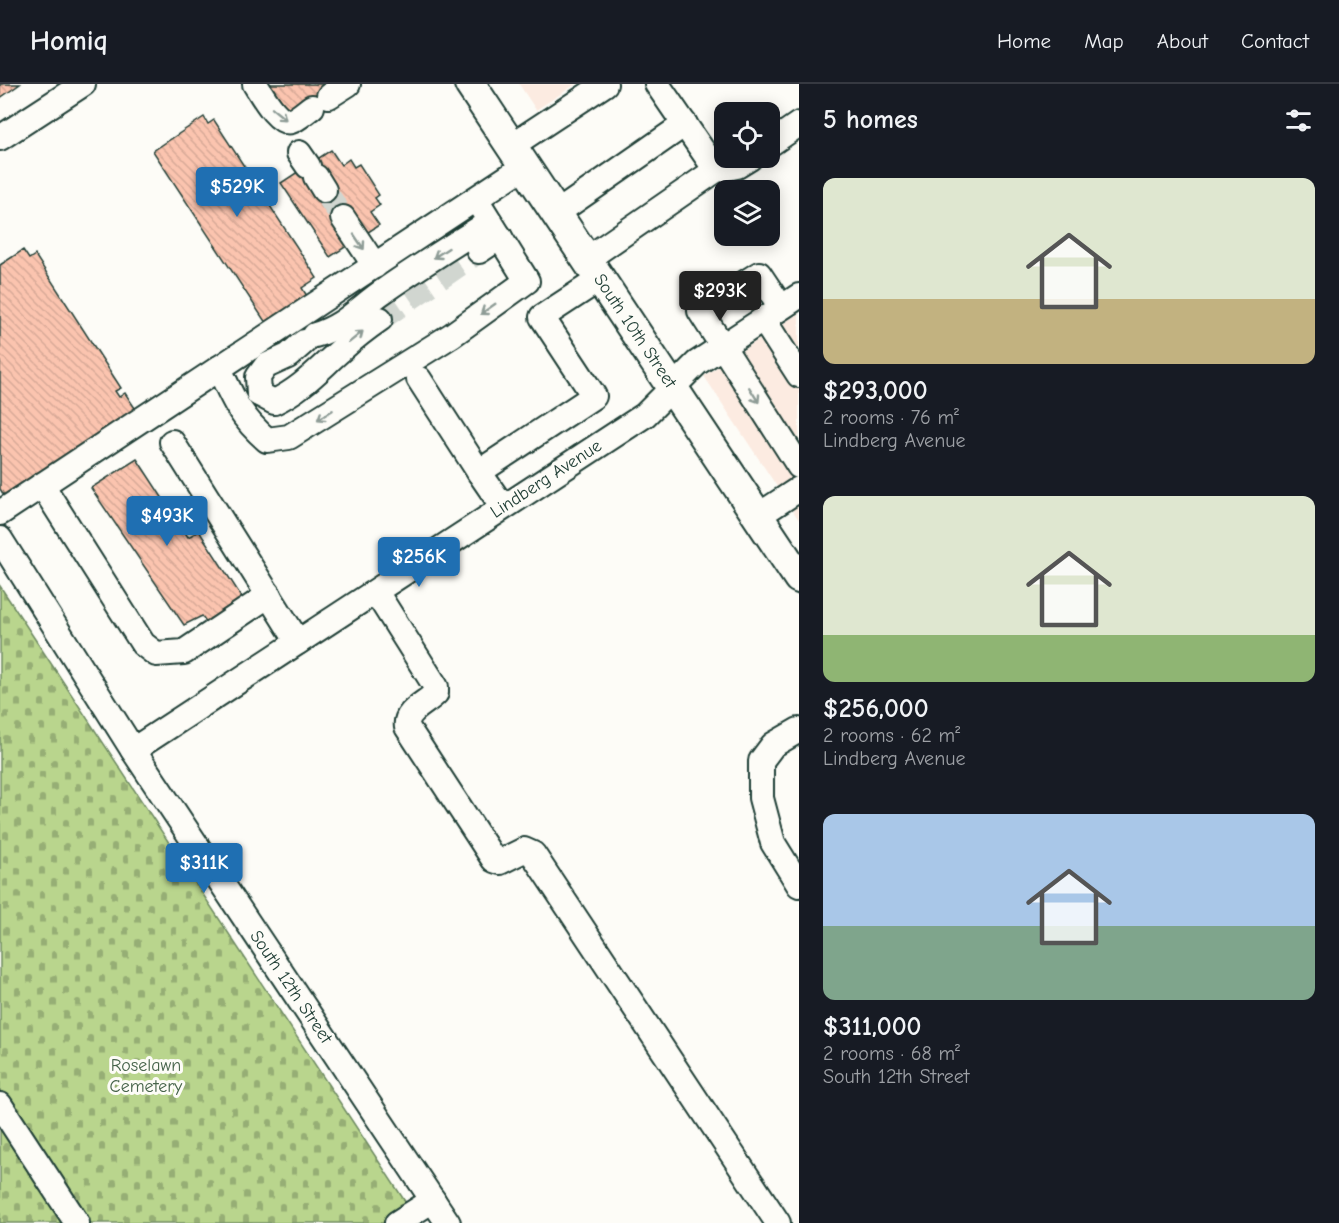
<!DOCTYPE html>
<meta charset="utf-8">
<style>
body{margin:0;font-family:"Comic Neue",sans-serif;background:#20242c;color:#f1f3f6;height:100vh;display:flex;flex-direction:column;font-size:22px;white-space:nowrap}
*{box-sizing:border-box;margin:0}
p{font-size:20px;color:#9ea1a6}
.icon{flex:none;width:33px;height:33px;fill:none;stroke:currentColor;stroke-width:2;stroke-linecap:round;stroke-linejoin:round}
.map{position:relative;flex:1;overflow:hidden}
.sheet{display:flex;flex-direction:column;background:#171b24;width:540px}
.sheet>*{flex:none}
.controls{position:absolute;left:714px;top:18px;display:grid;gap:12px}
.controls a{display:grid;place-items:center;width:66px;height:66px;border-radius:12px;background:#171b24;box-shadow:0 3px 15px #0003;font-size:30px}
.price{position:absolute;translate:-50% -51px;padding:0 14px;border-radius:6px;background:#1f6fb2;color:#fff;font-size:20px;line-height:39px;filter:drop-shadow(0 2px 3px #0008)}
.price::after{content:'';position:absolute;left:50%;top:36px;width:18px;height:14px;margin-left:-9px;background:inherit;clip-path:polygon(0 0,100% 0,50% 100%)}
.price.on{background:#222;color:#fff}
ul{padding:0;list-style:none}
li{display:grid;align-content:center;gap:12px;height:318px;padding:0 24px}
li span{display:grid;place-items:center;height:186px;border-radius:12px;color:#555}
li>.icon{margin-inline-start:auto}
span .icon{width:108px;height:108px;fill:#fffc;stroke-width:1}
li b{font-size:26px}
h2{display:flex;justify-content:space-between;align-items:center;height:72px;padding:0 24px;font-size:26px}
header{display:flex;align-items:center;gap:36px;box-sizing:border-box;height:84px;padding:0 30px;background:#171b24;border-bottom:2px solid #363941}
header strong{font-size:28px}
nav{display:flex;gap:33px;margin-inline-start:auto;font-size:21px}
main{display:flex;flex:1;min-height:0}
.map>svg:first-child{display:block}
.built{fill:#fcebe1}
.cemetery{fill:url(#cemetery-stones);stroke:#6c8960;stroke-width:1.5}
.building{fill:url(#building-back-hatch);stroke:#1f3d34;stroke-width:1.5}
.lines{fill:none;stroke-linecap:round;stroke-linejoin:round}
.minor-tunnel{stroke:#d1d6d0;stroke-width:24;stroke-dasharray:24 12;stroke-linecap:butt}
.minor-casing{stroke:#1f3d34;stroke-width:28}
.major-casing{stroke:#1f3d34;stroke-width:34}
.minor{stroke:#fdfcf7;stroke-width:24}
.major{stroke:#fdfcf7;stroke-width:30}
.oneway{stroke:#8e9c96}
.labels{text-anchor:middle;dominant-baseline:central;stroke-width:6;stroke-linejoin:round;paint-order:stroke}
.street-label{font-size:18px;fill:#1f3d34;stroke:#fdfcf7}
.park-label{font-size:18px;fill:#46634a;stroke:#fdfcf7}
</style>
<header>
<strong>Homiq</strong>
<nav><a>Home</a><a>Map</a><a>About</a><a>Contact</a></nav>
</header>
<main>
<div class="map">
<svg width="799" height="1139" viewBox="0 0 799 1139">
<defs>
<pattern id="cemetery-stones" width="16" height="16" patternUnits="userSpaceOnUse" patternTransform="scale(1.5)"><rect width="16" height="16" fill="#b9d58d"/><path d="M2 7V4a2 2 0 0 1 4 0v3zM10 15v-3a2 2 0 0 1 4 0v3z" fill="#96ae74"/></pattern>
<pattern id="building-back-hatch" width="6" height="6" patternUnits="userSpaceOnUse" patternTransform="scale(1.5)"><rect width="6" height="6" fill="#fbc4af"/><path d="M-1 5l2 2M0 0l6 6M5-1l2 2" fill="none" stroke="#d7a997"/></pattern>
</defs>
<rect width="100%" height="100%" fill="#fdfcf7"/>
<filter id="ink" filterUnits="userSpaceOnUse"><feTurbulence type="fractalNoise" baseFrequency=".0167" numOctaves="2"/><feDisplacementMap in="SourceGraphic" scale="12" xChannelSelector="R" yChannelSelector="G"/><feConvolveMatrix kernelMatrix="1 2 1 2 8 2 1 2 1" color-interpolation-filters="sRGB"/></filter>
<g filter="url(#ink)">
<g class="built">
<path d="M519,0H576L536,26Z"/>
<path d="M799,229V436L704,292Z"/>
</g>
<path class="cemetery" d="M0,502L416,1134L408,1139H0Z"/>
<g class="building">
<path d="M0,0H20L0,14Z"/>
<path d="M270,0H335L333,18L316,29L290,30Z"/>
<path d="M204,33L208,40L214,36L317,194L302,204L307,212L266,239L153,67Z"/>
<path d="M331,66L341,81L349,75L354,83L359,80L379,111L375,114L380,121L370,128L379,141L330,173L281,99Z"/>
<path d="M23,166L29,175L35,171L121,304L115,307L119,313L125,309L137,327L5,413L0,405V181Z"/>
<path d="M137,375L188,453L199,447L243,515L207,539L202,532L184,541L91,404Z"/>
</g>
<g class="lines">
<g class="minor-tunnel">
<path d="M324,106L343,134"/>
<path d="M380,235L479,167"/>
</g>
<g class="minor-casing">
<g id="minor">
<path d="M255,0C261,9 278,41 291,37C298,35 306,27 312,23"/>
<path d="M329,12L348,0"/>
<path d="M0,54L83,0"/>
<path d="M770,60L799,40"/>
<path d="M511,62L605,0"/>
<path d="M299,69L308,82"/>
<path d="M716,86L737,82L750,74"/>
<path d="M316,93L324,106"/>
<path d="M557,129L685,40"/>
<path d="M343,134L375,182"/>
<path d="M479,167L500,153"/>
<path d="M587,175L716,86L657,0"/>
<path d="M781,223L759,190L700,227L799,382"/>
<path d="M763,235L799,291"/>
<path d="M315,251C344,243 361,222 385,206C419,182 455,160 490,138"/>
<path d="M219,284C233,315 240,333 267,356L289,353L452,251L527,197L476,115"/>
<path d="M419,295L479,388L594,312L542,233L600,195"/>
<path d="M259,310L274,318C302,305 320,284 342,265C354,254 367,244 380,235"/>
<path d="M259,310L258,293L266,282L288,272L304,258"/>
<path d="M172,358L298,558"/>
<path d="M479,388L503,423"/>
<path d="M42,401L143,560L156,570L184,568L269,511"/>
<path d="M0,429L525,82"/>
<path d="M758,432L799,405"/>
<path d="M0,455L133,666L448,1139"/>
<path d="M376,508L436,603V609C427,619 404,627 407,643L494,776L500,778L524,766L533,770L778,1139"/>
<path d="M799,646L773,661L761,677V714L773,759L799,801"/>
<path d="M133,666L645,331L697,279L799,212"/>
<path d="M0,1021L77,1139"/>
<path d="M397,1139L433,1116"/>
</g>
</g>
<g class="major-casing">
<path id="major" d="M470,0L799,494"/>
</g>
<use href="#minor" class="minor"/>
<use href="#major" class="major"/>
</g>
<defs><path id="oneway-shaft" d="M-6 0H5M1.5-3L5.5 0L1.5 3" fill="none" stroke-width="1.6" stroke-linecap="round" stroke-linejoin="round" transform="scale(1.5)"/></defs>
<g class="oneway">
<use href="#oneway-shaft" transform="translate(279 30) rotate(39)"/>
<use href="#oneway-shaft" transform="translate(359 158) rotate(56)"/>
<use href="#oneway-shaft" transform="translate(441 169) rotate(147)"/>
<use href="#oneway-shaft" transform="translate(488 225) rotate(145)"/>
<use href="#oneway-shaft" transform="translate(356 253) rotate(-39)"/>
<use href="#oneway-shaft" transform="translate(754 311) rotate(58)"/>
<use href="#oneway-shaft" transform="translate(325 331) rotate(148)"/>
</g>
</g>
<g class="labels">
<g class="street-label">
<text transform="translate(635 247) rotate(56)">South 10th Street</text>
<text transform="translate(546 395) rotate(-33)">Lindberg Avenue</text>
<text transform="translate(291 903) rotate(56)">South 12th Street</text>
</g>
<g class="park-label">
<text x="146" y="981">Roselawn<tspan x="146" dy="21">Cemetery</tspan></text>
</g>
</g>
</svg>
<div class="controls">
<a><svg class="icon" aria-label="locate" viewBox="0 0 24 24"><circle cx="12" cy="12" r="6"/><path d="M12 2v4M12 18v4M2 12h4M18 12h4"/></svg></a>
<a><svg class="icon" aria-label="layers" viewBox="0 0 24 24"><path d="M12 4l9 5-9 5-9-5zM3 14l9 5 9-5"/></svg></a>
</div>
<b class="price" style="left:237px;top:134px">$529K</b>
<b class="price on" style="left:720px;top:238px">$293K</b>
<b class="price" style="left:167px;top:463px">$493K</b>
<b class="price" style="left:419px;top:504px">$256K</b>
<b class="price" style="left:204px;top:810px">$311K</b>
</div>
<section class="sheet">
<h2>5 homes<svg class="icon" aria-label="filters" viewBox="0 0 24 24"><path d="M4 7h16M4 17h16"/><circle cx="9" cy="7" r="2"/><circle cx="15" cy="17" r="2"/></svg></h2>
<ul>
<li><span style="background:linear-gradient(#dfe7d0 65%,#c2b280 0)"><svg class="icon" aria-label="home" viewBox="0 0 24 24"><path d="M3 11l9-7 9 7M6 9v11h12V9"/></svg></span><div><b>$293,000</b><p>2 rooms · 76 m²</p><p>Lindberg Avenue</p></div></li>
<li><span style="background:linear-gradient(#dfe7d0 75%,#8fb573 0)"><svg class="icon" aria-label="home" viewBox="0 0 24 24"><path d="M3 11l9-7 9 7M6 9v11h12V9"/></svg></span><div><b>$256,000</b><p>2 rooms · 62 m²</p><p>Lindberg Avenue</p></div></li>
<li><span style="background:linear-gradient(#a9c7e8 60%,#7fa58c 0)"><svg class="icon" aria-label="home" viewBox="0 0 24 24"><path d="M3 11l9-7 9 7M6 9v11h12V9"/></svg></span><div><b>$311,000</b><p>2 rooms · 68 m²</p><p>South 12th Street</p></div></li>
</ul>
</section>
</main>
